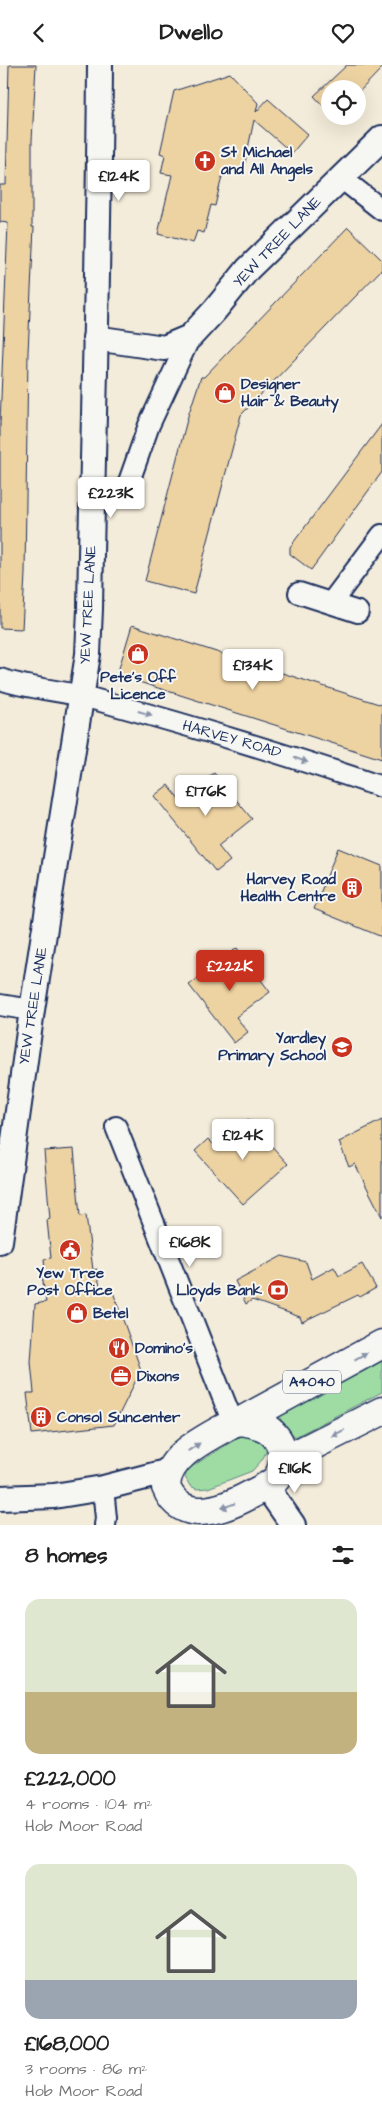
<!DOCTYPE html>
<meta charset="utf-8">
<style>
body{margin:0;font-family:"Architects Daughter",sans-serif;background:#f6f6f6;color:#222;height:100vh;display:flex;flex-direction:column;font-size:19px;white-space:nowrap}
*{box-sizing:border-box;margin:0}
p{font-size:16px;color:#767676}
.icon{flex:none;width:28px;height:28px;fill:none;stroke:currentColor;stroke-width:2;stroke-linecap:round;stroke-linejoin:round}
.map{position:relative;height:1460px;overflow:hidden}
.side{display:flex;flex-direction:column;background:#fff;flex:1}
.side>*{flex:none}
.fabs{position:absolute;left:321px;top:15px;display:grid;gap:10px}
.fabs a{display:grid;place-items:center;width:45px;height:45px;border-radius:50%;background:#fff;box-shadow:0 5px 20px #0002;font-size:25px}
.price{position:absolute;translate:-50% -42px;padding:0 11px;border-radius:5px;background:#fff;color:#222;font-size:16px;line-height:32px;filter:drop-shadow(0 1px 2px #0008)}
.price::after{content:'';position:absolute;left:50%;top:30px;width:15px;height:11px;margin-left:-8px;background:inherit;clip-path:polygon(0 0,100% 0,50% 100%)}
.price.selected{background:#c8321e;color:#fff}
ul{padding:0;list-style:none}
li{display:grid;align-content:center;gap:10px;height:265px;padding:0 25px}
li span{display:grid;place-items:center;height:155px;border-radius:15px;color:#555}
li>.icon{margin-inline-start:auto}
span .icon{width:90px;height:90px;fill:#fffc;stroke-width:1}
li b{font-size:21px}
h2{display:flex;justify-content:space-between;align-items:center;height:60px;padding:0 25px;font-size:21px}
header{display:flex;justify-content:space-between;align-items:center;height:65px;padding:0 25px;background:#fff;font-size:22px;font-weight:700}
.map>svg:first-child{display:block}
.green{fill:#9edca4;stroke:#5c8681}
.building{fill:#eed3a2;stroke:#1b2f5e}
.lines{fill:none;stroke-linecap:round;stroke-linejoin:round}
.minor-casing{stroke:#1b2f5e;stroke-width:24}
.tertiary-casing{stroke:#1b2f5e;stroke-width:28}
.primary-casing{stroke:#1b2f5e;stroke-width:31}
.minor{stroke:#f6f6f2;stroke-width:20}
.tertiary{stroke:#f6f6f2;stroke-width:24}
.primary{stroke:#f6f6f2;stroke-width:28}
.oneway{fill:#8892a8}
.labels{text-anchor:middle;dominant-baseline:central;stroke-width:4;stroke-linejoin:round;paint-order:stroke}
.shield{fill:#f6f6f2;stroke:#5d6b8a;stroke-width:1}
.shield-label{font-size:14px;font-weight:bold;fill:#1b2f5e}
.poi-label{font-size:15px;font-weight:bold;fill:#1b2f5e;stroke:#f6f6f2;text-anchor:start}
.street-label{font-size:15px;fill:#1b2f5e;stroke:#f6f6f2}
</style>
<header><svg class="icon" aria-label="back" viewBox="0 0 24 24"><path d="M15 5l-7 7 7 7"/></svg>Dwello<svg class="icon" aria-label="heart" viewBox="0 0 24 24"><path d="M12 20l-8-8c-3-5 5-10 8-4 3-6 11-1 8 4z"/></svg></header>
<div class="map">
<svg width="382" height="1460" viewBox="0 0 382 1460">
<rect width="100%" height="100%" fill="#f4ecda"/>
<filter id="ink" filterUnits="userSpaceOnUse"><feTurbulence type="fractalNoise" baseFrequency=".02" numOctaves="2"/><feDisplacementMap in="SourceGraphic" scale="10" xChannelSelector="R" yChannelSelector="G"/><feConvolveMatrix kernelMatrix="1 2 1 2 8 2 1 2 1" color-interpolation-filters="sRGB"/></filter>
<g filter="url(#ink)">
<g class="green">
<path d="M382,1292V1327L295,1372L282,1357L278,1348Z"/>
<path d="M254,1370L263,1375L267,1385L262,1395L252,1406L208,1423L197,1424L190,1421L185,1412L188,1404L241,1371Z"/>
</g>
<g class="building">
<path d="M9,0H36L32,76V162H34L28,287L25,509L22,564L0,563V358L8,158L0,157V120H6Z"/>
<path d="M347,0H382V3L358,28V24H330V48L314,31Z"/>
<path d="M230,8L258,38L256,47L268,34L308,69L292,88L254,55L243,107L224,103L215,141L211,140L204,168L197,166L193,178L158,169L172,110L161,108L165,90L160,88L174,26Z"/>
<path d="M348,162L382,195V204L241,350L194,529L145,516L188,351L201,312H204Z"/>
<path d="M382,359V407L311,505L290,489V482Z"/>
<path d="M132,560L382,640V694L117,610Z"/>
<path d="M214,708L252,754L218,781L230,796L216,807L154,731L168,720L180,735Z"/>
<path d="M338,783L382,801V872L314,844Z"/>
<path d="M237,883L270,927L236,952L248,967L234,978L189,920Z"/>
<path d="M248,1055L288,1099L243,1139L195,1086L208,1074L217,1083Z"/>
<path d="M382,1055V1152L355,1099L349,1102L339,1077Z"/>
<path d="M74,1084L80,1151L86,1150L93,1205L97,1204L100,1223L113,1227L141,1305L114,1360L32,1369L27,1328H34L31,1297L35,1239L46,1237L41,1204H45L44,1194L51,1193L47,1155L50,1154L44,1086Z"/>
<path d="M282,1191L306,1197L312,1214L334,1202L339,1211L362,1199L376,1223L360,1232L358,1230L302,1257L300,1252L252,1235L246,1239L235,1216Z"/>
</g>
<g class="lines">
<g class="minor-casing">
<g id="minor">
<path d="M340,112L382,145"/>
<path d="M125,428L149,360L190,272"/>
<path d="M299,528L358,547"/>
<path d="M331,538L382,470"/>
<path d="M0,614C29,624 60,625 90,633C188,660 285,689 382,722"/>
<path d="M0,940L32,945"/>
<path d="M116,1062L233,1358"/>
<path d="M103,1423L106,1453L105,1460"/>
</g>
</g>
<g class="tertiary-casing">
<g id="tertiary">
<path d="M95,273L164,283L190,272L215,245L248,204L382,73"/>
<path d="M0,1176L32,945L88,589L90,544C93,363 99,181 100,0"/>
<path d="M266,1421L293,1460"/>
<path d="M0,1433L54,1431L103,1423L169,1406"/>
</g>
</g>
<g class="primary-casing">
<g id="primary">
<path d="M241,1356C251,1358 262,1359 270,1366C284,1377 288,1400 276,1414C270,1421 258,1425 250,1430C222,1445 181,1460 166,1422C166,1390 209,1372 233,1358L241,1356L382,1279"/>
<path d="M284,1397L296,1389L382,1346"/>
</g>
</g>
<use href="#minor" class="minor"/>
<use href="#tertiary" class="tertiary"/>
<use href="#primary" class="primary"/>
</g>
<defs><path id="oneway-solid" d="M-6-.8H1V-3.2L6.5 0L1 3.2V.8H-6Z" transform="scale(1.25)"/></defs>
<g class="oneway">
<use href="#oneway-solid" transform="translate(145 648) rotate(16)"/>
<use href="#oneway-solid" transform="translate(301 695) rotate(19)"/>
<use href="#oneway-solid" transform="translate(361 1291) rotate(-29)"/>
<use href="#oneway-solid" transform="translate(338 1368) rotate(153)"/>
<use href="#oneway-solid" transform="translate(194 1382) rotate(-33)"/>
<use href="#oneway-solid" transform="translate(228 1441) rotate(160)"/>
</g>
</g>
<defs>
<g id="church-disc" transform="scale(1.125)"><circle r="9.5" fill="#c8321e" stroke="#f6f6f2"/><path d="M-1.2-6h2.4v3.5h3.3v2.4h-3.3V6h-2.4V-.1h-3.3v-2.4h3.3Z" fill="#fff"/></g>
<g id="shop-disc" transform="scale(1.125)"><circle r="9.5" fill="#c8321e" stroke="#f6f6f2"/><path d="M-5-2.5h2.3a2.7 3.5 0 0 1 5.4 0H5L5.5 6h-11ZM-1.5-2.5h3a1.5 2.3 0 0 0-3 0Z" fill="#fff"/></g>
<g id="building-disc" transform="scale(1.125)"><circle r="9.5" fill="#c8321e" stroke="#f6f6f2"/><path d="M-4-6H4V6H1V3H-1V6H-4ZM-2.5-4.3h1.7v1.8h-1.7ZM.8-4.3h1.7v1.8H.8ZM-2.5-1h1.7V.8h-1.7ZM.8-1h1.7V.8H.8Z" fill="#fff"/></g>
<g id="school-disc" transform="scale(1.125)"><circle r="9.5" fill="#c8321e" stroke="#f6f6f2"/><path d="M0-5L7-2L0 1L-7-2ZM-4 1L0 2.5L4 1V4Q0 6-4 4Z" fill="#fff"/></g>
<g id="civic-disc" transform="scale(1.125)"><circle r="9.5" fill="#c8321e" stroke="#f6f6f2"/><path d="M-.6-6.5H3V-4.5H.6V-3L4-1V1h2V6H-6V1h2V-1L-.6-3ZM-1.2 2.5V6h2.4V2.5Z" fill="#fff"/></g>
<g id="bank-disc" transform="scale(1.125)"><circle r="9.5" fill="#c8321e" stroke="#f6f6f2"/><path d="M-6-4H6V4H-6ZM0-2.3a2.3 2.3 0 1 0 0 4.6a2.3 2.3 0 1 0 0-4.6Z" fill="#fff"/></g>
<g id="restaurant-disc" transform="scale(1.125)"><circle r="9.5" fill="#c8321e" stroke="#f6f6f2"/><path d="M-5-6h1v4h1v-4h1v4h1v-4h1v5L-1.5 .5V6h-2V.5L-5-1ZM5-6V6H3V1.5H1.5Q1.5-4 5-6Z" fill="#fff"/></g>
<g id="office-disc" transform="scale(1.125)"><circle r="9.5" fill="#c8321e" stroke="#f6f6f2"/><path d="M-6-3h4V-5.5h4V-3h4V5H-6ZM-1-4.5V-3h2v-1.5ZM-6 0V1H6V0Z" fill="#fff"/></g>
</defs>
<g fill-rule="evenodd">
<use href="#church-disc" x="205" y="96"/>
<use href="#shop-disc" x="225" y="328"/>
<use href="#shop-disc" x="138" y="589"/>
<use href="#building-disc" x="352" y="823"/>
<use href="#school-disc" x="342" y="982"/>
<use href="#civic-disc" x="70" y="1185"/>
<use href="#bank-disc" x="278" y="1225"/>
<use href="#shop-disc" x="77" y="1248"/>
<use href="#restaurant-disc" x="119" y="1283"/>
<use href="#office-disc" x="121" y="1311"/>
<use href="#building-disc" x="41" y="1352"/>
</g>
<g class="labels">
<rect class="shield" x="283" y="1305.5" width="58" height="23" rx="4"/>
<g class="shield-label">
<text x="312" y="1317">A4040</text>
</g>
<g class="poi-label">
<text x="221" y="87">St Michael<tspan x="221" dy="17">and All Angels</tspan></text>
<text x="241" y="319">Designer<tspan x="241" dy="17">Hair &amp; Beauty</tspan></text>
<text x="138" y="612" text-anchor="middle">Pete's Off<tspan x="138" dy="17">Licence</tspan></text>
<text x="336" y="814" text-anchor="end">Harvey Road<tspan x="336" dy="17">Health Centre</tspan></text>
<text x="326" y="973" text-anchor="end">Yardley<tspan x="326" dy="17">Primary School</tspan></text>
<text x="70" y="1208" text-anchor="middle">Yew Tree<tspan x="70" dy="17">Post Office</tspan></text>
<text x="262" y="1225" text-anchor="end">Lloyds Bank</text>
<text x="93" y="1248">Betel</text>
<text x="135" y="1283">Domino's</text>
<text x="137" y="1311">Dixons</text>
<text x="57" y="1352">Consol Suncenter</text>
</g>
<g class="street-label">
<text transform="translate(277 177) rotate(-46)">YEW TREE LANE</text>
<text transform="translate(88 540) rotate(-87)">YEW TREE LANE</text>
<text transform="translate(232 674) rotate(16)">HARVEY ROAD</text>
<text transform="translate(33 941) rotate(-81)">YEW TREE LANE</text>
</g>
</g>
</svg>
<div class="fabs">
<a><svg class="icon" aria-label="locate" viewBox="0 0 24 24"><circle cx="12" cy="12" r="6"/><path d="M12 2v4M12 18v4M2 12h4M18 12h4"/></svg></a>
</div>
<b class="price" style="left:119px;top:137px">£124K</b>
<b class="price" style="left:111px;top:454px">£223K</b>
<b class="price" style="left:253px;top:626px">£134K</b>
<b class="price" style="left:206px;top:752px">£176K</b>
<b class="price selected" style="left:230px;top:927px">£222K</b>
<b class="price" style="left:243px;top:1096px">£124K</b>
<b class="price" style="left:190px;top:1203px">£168K</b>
<b class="price" style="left:295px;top:1429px">£116K</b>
</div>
<section class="side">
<h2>8 homes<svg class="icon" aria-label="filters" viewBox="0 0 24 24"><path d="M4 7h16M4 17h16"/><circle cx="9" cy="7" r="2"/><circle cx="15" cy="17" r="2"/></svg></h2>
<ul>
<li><span style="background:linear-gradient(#dfe7d0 60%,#c2b280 0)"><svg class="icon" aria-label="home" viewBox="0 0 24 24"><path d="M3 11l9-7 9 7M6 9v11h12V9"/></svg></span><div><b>£222,000</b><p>4 rooms · 104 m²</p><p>Hob Moor Road</p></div></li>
<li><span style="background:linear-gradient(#dfe7d0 75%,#9aa5b1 0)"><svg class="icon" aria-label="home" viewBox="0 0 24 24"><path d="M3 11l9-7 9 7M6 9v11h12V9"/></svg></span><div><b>£168,000</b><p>3 rooms · 86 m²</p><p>Hob Moor Road</p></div></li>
</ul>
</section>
